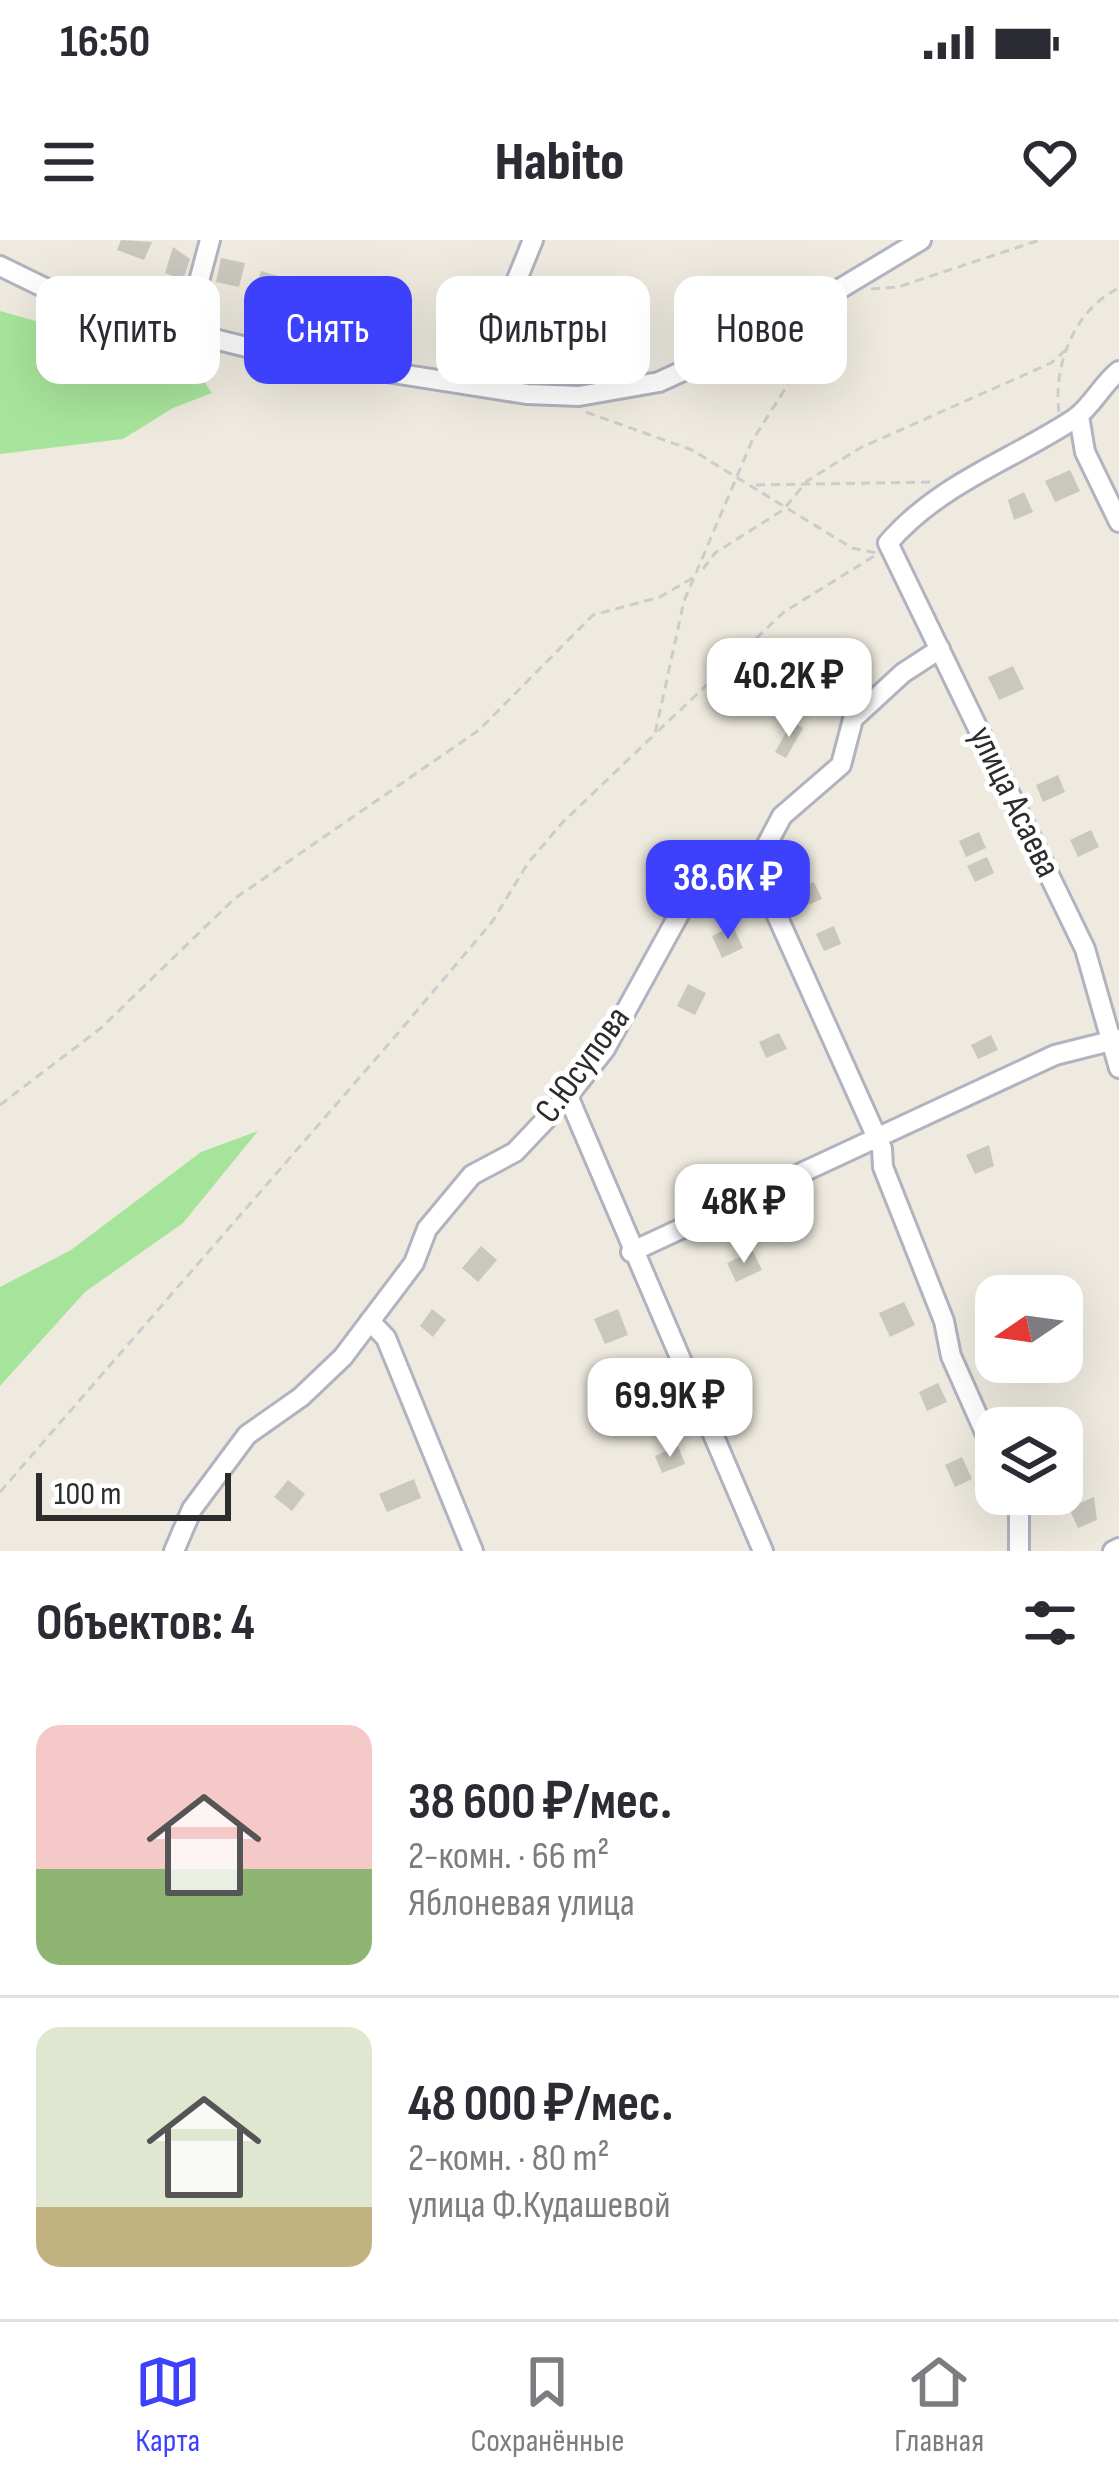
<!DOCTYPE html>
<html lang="ru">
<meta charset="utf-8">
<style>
body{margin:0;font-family:"Sofia Sans Condensed",sans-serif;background:#f2f2f3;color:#2b2b33;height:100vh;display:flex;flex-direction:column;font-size:45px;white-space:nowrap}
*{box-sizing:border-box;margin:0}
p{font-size:39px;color:#7c7c81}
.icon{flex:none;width:66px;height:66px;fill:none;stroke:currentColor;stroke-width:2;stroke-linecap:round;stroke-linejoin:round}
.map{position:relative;height:1311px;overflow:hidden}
.details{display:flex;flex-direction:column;background:#fff;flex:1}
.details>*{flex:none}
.banner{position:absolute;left:36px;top:36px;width:1047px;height:108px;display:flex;gap:24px}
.needle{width:78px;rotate:257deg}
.controls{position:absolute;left:975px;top:1035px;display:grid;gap:24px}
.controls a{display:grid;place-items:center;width:108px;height:108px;border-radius:24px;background:#fff;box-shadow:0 12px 48px #0002;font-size:60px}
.scale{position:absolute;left:36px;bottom:30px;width:195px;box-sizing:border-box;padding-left:12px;border:6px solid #2c2c2c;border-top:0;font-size:33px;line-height:42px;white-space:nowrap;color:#2c2c2c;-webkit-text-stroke:9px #fff;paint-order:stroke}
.price{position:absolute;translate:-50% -102px;padding:0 27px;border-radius:24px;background:#fff;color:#222;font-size:39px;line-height:78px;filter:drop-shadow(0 3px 6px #0008)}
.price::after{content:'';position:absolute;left:50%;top:72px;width:36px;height:27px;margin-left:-18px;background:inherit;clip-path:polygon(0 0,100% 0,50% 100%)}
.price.current{background:#3e41fb;color:#fff}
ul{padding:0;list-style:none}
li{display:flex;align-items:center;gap:36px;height:300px;padding:0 36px}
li+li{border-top:3px solid #e1e1e2}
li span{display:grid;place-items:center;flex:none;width:336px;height:240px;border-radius:24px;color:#555}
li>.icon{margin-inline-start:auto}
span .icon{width:144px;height:144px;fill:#fffc;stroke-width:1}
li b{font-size:51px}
h2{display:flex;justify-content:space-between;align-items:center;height:144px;padding:0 36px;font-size:51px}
.pill{padding:0 42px;border-radius:24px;background:#fff;box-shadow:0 12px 48px #0002;font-size:42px;line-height:108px}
.pill.current{background:#3e41fb;color:#fff}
.status{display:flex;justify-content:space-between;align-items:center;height:84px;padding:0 60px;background:#fff;direction:ltr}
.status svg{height:33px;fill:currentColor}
header{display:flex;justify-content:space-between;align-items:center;height:156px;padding:0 36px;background:#fff;font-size:54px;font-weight:800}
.tab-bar{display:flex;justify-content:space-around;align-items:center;height:168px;border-top:3px solid #e1e1e2;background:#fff;font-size:33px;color:#7c7c81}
.tab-bar a{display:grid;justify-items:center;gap:6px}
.tab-bar .current{color:#3e41fb}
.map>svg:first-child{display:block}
.green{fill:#a7e49b}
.building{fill:#c9c7be}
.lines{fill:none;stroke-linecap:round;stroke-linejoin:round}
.minor-casing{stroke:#b2b2c0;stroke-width:24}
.path{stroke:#ccc;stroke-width:3;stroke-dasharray:9 6;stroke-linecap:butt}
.minor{stroke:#fff;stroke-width:18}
.labels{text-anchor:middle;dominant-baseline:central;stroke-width:10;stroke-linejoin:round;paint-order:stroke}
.street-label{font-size:36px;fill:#2c2c2c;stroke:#fff}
</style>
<div class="status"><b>16:50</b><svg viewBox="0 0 49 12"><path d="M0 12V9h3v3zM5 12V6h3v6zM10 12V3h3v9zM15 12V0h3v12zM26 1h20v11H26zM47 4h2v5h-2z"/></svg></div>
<header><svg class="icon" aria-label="menu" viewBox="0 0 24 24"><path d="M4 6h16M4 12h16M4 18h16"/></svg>Habito<svg class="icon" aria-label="heart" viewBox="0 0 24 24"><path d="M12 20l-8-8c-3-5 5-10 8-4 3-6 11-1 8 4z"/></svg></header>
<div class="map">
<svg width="1119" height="1311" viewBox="0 0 1119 1311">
<rect width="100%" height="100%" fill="#eeeadf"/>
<g class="green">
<path d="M0,71L192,125L212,153L173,168L123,199L0,214Z"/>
<path d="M258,891L183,983L85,1052L0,1146V1047L71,1010L201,912Z"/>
</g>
<g class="building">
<path d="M121,0L152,2L144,20L117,10Z"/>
<path d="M173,7L190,19L183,40L165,33Z"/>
<path d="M221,18L245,23L239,47L216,42Z"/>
<path d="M261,31L281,37L273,61L254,55Z"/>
<path d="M308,36L324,41L316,68L303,64Z"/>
<path d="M463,45L486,55L466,98L443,87Z"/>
<path d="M350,49L378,55L375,66L367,65L364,80L344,76Z"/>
<path d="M1070,230L1080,251L1055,262L1045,241Z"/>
<path d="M1024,252L1033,272L1014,280L1008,260Z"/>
<path d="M1013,426L1024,449L999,460L988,437Z"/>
<path d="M792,482L803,488L786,518L775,512Z"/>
<path d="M1058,535L1065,552L1043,562L1036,545Z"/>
<path d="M1091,590L1099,607L1078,617L1070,600Z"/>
<path d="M979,592L986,608L966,617L959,601Z"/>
<path d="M987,617L994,633L975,642L967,626Z"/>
<path d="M814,642L822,659L803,667L795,650Z"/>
<path d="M733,686L743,708L722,718L712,696Z"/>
<path d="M834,686L841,704L824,711L816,694Z"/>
<path d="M688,744L706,753L695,775L677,766Z"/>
<path d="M779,793L787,809L766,818L759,802Z"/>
<path d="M991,795L998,810L978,819L971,805Z"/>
<path d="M989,905L994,926L975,934L966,915Z"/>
<path d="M481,1006L497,1020L478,1042L462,1028Z"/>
<path d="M753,1011L762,1030L736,1042L727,1023Z"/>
<path d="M904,1062L915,1085L890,1097L879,1073Z"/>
<path d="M432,1069L446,1080L433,1097L420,1086Z"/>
<path d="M618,1069L628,1095L605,1104L594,1079Z"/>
<path d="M938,1143L947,1162L927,1171L919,1152Z"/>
<path d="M678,1206L685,1224L662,1233L655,1216Z"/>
<path d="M962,1217L972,1239L955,1247L945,1225Z"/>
<path d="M414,1239L421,1258L387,1272L379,1254Z"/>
<path d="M288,1240L305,1254L292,1271L274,1257Z"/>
<path d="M1094,1257L1097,1280L1078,1288L1069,1268Z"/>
</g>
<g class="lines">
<g class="minor-casing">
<g id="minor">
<path d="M0,26L84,67L279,115L527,154L579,156L659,142L768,92L921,0"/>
<path d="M186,90L210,0"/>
<path d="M1119,131C1102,144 1092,167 1074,179C1010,221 940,243 888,303L1085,709L1119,828"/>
<path d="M474,145L533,0"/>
<path d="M1079,176L1085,212L1119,282"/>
<path d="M751,634L761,640L882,909L883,927L944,1081L951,1116L996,1217"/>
<path d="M568,856L763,1311"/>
<path d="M631,1012L1055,815L1119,799"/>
<path d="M370,1081L386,1098L473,1311"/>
<path d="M1012,1254L1019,1268V1311"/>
<path d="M174,1311L192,1269L247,1195L301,1157L343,1117L414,1023L427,989L472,935L515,912L568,856L605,809L693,649L748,640L782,576L841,525L853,479L903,433L940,409"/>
<path d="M1113,1311L1119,1308"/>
</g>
</g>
<g class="path">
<path d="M871,49L898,47L1040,0"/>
<path d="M586,172L692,210L852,308L877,313"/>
<path d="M1059,172C1053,124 1075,69 1119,48"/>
<path d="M756,245L932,242"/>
<path d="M703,329L715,313L783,270L807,241L860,208L1051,123L1067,109"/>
<path d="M658,491L784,372L879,313"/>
<path d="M0,865L101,788L234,659L479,490L593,375L660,357L696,336"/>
<path d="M0,1252L393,799L492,682L528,623L562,583L655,494L684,361L752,201L785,149L817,81"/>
</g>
<use href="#minor" class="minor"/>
</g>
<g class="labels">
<g class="street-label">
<text transform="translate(1014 562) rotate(64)">улица Асаева</text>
<text transform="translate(583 825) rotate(-54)">С.Юсупова</text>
</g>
</g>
</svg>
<div class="controls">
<a><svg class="needle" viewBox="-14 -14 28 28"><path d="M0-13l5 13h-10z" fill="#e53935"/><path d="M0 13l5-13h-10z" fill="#7c7c81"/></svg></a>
<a><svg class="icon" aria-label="layers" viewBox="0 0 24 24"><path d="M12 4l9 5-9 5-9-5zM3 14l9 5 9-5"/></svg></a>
</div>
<div class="scale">100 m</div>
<b class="price" style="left:789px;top:500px">40.2K ₽</b>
<b class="price current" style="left:728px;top:702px">38.6K ₽</b>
<b class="price" style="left:744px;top:1026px">48K ₽</b>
<b class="price" style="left:670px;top:1220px">69.9K ₽</b>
<div class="banner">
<a class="pill">Купить</a>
<a class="pill current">Снять</a>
<a class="pill">Фильтры</a>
<a class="pill">Новое</a>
</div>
</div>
<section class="details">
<h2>Объектов: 4<svg class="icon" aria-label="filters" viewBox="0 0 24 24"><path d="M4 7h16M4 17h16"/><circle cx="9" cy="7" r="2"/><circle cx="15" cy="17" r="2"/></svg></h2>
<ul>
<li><span style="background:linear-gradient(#f6c9c9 60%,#8fb573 0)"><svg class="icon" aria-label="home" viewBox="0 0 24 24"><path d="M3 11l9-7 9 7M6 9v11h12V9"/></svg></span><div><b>38 600 ₽/мес.</b><p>2-комн. · 66 m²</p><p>Яблоневая улица</p></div></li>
<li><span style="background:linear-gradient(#dfe7d0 75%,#c2b280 0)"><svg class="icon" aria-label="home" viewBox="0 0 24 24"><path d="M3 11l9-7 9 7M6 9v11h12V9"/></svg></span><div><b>48 000 ₽/мес.</b><p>2-комн. · 80 m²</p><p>улица Ф.Кудашевой</p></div></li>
</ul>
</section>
<nav class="tab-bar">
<a class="current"><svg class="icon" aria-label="map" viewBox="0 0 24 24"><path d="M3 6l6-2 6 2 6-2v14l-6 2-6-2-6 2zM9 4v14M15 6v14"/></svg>Карта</a>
<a><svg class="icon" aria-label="saved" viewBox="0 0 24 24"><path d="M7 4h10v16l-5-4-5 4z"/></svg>Сохранённые</a>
<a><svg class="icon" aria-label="home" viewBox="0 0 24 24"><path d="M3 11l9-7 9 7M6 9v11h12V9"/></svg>Главная</a>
</nav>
